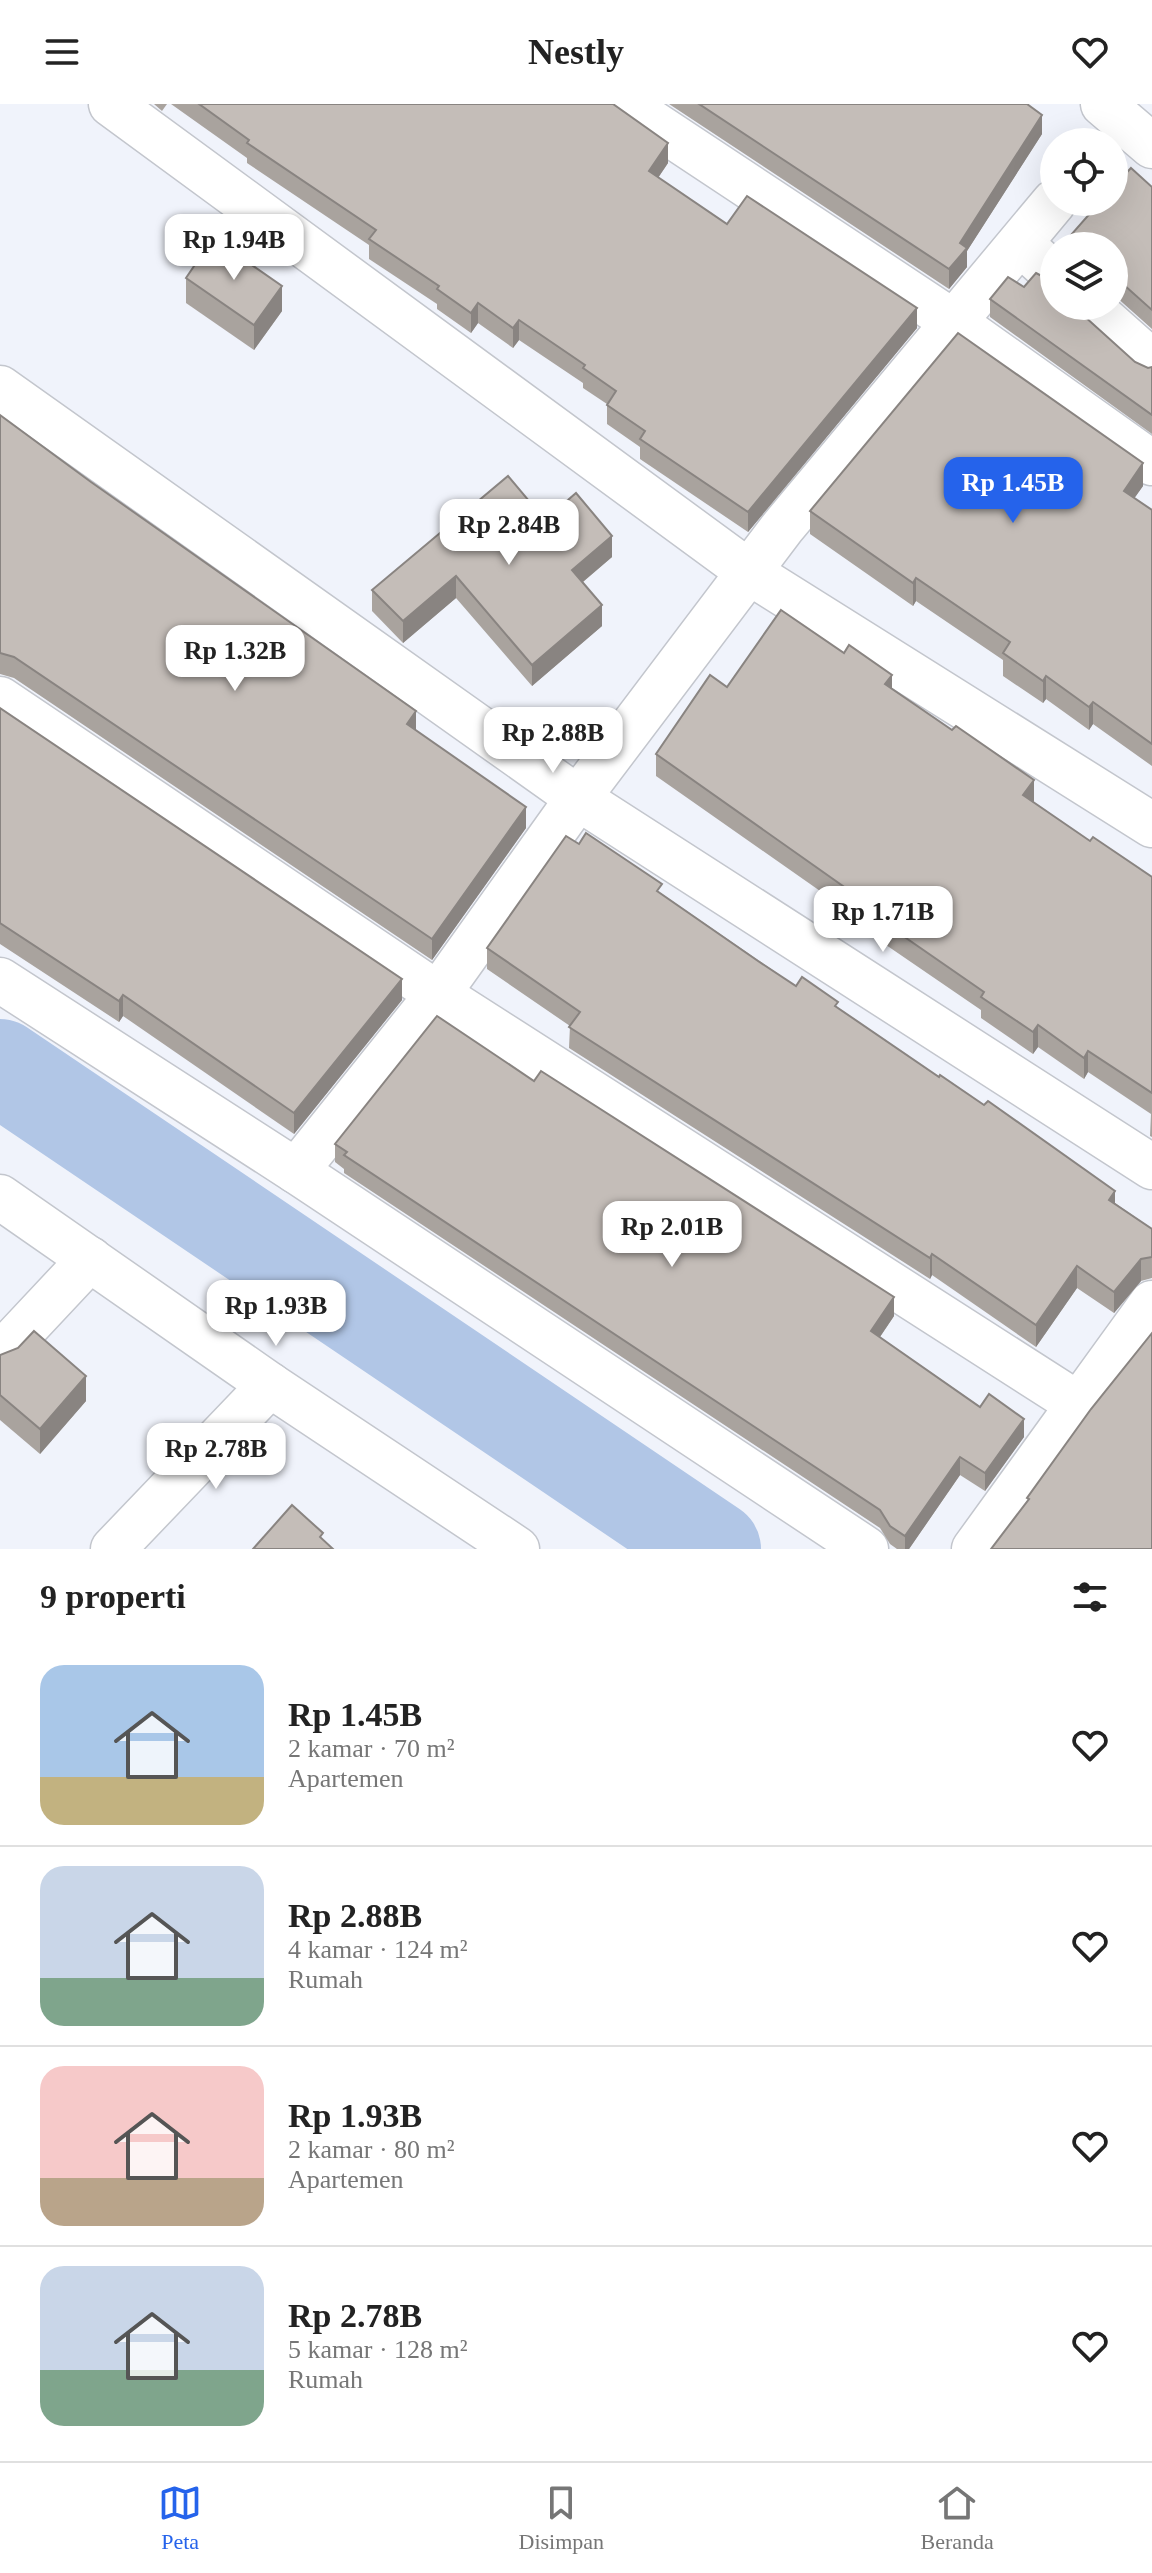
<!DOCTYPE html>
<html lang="id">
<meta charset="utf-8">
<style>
body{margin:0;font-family:Georgia,serif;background:#f6f6f6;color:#222;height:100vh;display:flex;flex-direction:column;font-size:30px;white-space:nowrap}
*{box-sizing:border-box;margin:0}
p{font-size:26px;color:#767676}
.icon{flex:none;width:44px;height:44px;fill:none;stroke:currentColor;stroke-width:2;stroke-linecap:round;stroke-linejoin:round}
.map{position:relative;height:1445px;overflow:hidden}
.panel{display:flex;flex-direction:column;background:#fff;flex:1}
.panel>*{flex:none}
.controls{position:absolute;left:1040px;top:24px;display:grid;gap:16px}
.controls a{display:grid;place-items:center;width:88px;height:88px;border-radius:50%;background:#fff;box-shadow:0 8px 32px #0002;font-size:40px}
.price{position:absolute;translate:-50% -68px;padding:0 18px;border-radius:16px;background:#fff;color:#222;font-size:26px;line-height:52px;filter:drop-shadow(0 2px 4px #0008)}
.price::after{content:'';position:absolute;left:50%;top:48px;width:24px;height:18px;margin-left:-12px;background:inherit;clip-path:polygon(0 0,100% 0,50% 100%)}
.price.on{background:#2563eb;color:#fff}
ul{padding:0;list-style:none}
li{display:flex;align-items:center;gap:24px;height:200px;padding:0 40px}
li+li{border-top:2px solid #e0e0e0}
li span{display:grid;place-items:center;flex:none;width:224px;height:160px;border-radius:24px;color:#555}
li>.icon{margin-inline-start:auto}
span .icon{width:96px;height:96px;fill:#fffc;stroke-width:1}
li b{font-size:34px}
h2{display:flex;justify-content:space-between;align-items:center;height:96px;padding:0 40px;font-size:34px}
header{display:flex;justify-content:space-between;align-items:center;height:104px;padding:0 40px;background:#fff;font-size:36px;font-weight:600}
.tabs{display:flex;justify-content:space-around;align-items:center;height:112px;border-top:2px solid #e0e0e0;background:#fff;font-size:22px;color:#767676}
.tabs a{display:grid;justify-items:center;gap:4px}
.tabs .on{color:#2563eb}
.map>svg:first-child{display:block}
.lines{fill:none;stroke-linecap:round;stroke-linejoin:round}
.river{stroke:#b1c6e6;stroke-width:96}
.minor-casing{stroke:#c3c6cd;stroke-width:47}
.minor{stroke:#fff;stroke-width:44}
.wall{fill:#a9a39e}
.shaded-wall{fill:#898481}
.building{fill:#c4bdb8;stroke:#898481;stroke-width:2}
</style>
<header><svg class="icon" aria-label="menu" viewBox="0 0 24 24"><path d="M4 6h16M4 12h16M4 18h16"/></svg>Nestly<svg class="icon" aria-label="heart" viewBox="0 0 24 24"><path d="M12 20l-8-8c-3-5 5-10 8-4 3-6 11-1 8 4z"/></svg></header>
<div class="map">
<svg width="1152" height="1445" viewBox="0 0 1152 1445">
<rect width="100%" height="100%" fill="#f0f3fb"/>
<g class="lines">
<path class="river" d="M0,963L713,1445"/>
<g class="minor-casing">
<g id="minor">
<path d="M111,0L749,468L1152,721"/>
<path d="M624,0L955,219L1152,359"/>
<path d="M1103,0L1152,42"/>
<path d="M1021,140L1054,170"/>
<path d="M1089,202L1152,258"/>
<path d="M0,284L578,694L1152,1063"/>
<path d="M0,595L438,890L1078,1300"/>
<path d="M0,876L296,1067L438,890L578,694L782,424L1054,98"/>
<path d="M296,1067L866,1445"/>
<path d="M0,1093L270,1281L517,1445"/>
<path d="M0,1251L90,1155"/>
<path d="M113,1445L270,1281"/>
<path d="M974,1445L1152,1199"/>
</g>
</g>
<use href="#minor" class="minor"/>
</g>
<g class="wall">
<path d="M154,0H167L162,7Z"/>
<path d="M171,0H613L668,59L658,74L727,120L917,224L748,428L640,355V343L607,320V300L583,284V279L519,236L513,244L478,219L471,229L437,205V200L369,155V141L247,59V54Z"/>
<path d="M669,0H1027L1042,30L967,147V163L949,185Z"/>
<path d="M1152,83V225L1114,191V142H1070V132Z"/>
<path d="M186,174L282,207L254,246L186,199Z"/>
<path d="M990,195L1054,202L1135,258L1148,264L1152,263V330L990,213Z"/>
<path d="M0,311L416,626L526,724L432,856L14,574L0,570Z"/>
<path d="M1143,382L1134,394L1152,406V662L1093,620L1089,626L1046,595L1043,599L1003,572V556L916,497L913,502L810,430V407Z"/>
<path d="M545,416L612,453L583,478L602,522L532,582L456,494L403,539L372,507V486Z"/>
<path d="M727,583L892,585L1034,697L1033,698L1090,737L1152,773V1033L1150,1032L1151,1010L1088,968L1084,975L1038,943L1033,950L981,914V906L870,830V822L656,672V650Z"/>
<path d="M0,604L402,896L294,1030L123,912L119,918L0,840Z"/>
<path d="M579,740L662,790L796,882L838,904L1152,1125V1174L1141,1177L1114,1209L1077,1184L1036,1243L932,1171L930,1175L569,944L570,922L487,865V844Z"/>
<path d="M534,977L894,1212L880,1233L1024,1333L985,1387L960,1371L909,1445H897L890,1440L880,1424L344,1069V1065L335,1058V1040Z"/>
<path d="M0,1251L86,1297L40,1350L0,1316Z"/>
</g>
<g class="shaded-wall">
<path d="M1042,11V30L967,147V163L949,185V165L960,139Z"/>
<path d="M668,39V59L649,87V67Z"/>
<path d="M282,182V207L254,246V221Z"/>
<path d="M478,199V219L471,229V209Z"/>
<path d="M917,204V224L748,428V408Z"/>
<path d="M519,216V236L513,244V224Z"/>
<path d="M1143,359V382L1124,409V387Z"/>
<path d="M612,432V453L572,487V466Z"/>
<path d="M456,472V494L403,539V517Z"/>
<path d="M916,474V497L913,502V479Z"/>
<path d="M602,501V522L532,582V561Z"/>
<path d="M892,571V592L885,580Z"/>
<path d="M1046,572V595L1043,599V577Z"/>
<path d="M1093,598V620L1089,626V603Z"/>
<path d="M416,607V628L407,620Z"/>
<path d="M1034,676V697L1023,713V691Z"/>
<path d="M526,703V724L432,856V835Z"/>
<path d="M402,875V896L294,1030V1009Z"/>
<path d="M123,891V912L119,918V897Z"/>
<path d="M1038,921V943L1033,950V928Z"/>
<path d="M1088,947V968L1084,975V954Z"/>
<path d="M1115,1087V1109L1109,1096Z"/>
<path d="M932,1150V1171L930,1175V1154Z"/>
<path d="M1141,1155V1177L1114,1209V1188Z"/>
<path d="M1077,1162V1184L1036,1243V1221Z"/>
<path d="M894,1193V1212L871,1246V1227Z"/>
<path d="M86,1272V1297L40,1350V1325Z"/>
<path d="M1024,1315V1333L985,1387V1369Z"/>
<path d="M960,1353V1371L909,1445H905V1432Z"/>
</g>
<g class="building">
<path d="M199,0H613L668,39L649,67L727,120L747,92L917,204L748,408L640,335L645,327L607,301L616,287L583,264L585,261L519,216L513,224L478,199L471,209L437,185L439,182L369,135L376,126L247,39L249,36Z"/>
<path d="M699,0H1027L1042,11L960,139L967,144L949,165Z"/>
<path d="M1131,64L1152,83V206L1114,172V142H1076L1070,132L1100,98H1114V82Z"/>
<path d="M213,134L282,182L254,221L186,174Z"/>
<path d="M1036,169L1049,176L1054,174V202H1073L1135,258L1148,264L1152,263V311L990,195L1008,173L1024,183Z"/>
<path d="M958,229L1143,359L1124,387L1152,406V640L1093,598L1089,603L1046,572L1043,577L1003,549L1010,538L916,474L913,479L810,407Z"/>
<path d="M0,311L91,378L416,607L407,620L526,703L432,835L14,553L0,549Z"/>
<path d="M508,372L545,416L576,389L612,432L572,466L602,501L532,561L456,472L403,517L372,486Z"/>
<path d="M781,506L844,549L849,541L892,571L885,580L952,626L956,622L1034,676L1023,691L1090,737L1093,733L1152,773V989L1088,947L1084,954L1038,921L1033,928L981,893L984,888L870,809L874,804L656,650L710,571L727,583Z"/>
<path d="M0,604L402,875L294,1009L123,891L119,897L0,819Z"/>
<path d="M586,729L662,780L657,787L758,857L796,882L802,873L838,898L835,902L939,973L940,971L984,1001L988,997L1115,1087L1109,1096L1152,1125V1153L1141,1155L1114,1188L1077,1162L1036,1221L932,1150L930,1154L569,923L580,908L487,844L566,732L579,740Z"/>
<path d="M437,912L534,977L541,967L894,1193L871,1227L980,1303L989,1290L1024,1315L985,1369L960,1353L905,1432L890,1422L880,1406L344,1051L347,1048L335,1040Z"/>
<path d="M34,1227L86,1272L40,1325L0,1291V1251L18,1244Z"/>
<path d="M1152,1229V1445H991L1029,1395L1027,1394L1091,1305Z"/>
<path d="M292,1401L323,1429L320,1433L333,1445H253Z"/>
</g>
</svg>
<div class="controls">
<a><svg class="icon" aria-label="locate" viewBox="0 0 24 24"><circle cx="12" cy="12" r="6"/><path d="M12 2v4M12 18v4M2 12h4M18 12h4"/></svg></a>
<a><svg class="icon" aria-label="layers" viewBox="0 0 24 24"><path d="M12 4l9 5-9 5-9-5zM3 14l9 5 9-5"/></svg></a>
</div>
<b class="price" style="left:234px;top:178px">Rp 1.94B</b>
<b class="price on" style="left:1013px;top:421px">Rp 1.45B</b>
<b class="price" style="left:509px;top:463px">Rp 2.84B</b>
<b class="price" style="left:235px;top:589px">Rp 1.32B</b>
<b class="price" style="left:553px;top:671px">Rp 2.88B</b>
<b class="price" style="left:883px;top:850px">Rp 1.71B</b>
<b class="price" style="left:672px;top:1165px">Rp 2.01B</b>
<b class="price" style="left:276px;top:1244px">Rp 1.93B</b>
<b class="price" style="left:216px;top:1387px">Rp 2.78B</b>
</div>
<section class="panel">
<h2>9 properti<svg class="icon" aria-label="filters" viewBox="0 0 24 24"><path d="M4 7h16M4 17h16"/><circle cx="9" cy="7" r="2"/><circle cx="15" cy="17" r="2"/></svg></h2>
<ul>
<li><span style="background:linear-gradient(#a9c7e8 70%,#c2b280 0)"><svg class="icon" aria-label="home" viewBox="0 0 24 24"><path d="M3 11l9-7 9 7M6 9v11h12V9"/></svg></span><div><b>Rp 1.45B</b><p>2 kamar · 70 m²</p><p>Apartemen</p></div><svg class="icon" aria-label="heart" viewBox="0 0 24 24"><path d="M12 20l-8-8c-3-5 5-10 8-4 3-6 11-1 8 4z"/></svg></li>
<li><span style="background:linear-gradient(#c9d6e8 70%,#7fa58c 0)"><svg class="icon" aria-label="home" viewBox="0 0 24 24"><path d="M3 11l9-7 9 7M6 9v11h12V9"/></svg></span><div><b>Rp 2.88B</b><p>4 kamar · 124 m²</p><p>Rumah</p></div><svg class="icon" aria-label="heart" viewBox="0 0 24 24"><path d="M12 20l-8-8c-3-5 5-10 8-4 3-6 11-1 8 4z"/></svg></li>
<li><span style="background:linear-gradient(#f6c9c9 70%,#b9a48a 0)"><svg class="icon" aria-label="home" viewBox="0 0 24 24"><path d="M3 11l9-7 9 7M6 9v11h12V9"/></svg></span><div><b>Rp 1.93B</b><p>2 kamar · 80 m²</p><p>Apartemen</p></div><svg class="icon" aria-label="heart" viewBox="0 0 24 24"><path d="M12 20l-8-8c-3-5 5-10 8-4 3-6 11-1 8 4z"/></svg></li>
<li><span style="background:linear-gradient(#c9d6e8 65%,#7fa58c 0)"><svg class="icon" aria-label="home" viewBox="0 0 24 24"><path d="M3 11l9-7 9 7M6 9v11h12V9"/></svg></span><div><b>Rp 2.78B</b><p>5 kamar · 128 m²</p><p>Rumah</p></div><svg class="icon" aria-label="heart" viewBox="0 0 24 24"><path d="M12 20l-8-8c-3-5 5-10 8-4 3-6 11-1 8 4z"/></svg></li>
</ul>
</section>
<nav class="tabs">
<a class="on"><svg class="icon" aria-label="map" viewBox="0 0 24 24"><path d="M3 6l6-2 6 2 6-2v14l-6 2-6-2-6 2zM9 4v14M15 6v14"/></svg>Peta</a>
<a><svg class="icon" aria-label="saved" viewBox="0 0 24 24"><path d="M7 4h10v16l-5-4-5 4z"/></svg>Disimpan</a>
<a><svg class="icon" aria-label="home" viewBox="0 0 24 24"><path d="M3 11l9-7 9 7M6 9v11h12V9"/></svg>Beranda</a>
</nav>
